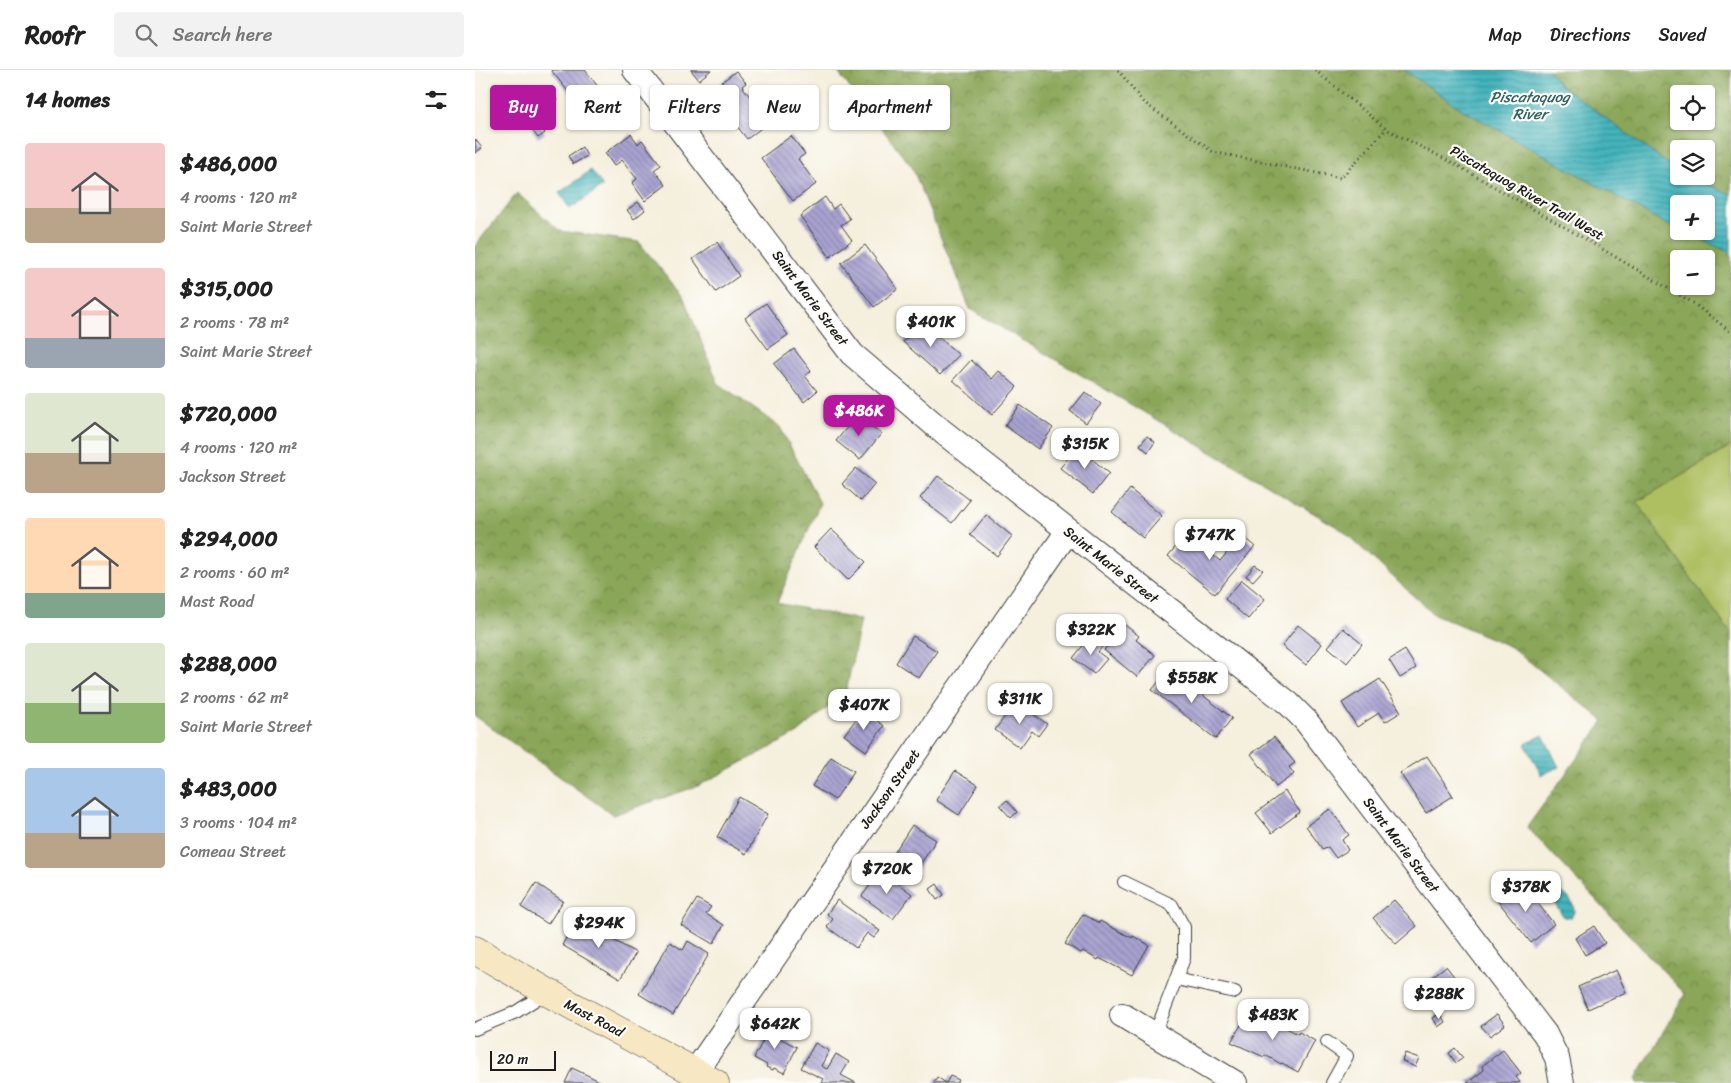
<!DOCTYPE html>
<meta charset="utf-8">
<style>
body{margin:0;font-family:Sriracha,sans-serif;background:#f2f2f2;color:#222;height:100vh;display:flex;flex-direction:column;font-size:19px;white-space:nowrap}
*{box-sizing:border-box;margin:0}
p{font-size:16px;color:#767676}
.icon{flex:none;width:28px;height:28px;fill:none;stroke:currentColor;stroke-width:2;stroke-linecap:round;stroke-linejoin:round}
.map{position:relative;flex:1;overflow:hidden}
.side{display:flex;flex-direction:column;background:#fff;width:475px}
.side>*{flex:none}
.guide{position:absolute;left:15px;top:15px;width:475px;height:45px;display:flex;gap:10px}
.controls{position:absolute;left:1195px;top:15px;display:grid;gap:10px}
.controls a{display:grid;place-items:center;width:45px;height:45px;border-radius:5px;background:#fff;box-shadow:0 1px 4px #0004;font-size:25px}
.scale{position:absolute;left:15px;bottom:12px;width:66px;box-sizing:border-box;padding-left:5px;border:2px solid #1c1c1c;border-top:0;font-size:14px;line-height:18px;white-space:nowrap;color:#1c1c1c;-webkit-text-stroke:4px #fdfcf7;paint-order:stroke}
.price{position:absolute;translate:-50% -42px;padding:0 11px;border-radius:10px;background:#fff;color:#222;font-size:16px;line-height:32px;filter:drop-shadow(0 1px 2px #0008)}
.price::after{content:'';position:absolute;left:50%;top:30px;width:15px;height:11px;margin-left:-8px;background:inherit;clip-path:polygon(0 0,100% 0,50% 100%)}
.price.current{background:#b5179e;color:#fff}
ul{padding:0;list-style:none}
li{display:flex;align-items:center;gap:15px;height:125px;padding:0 25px}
li span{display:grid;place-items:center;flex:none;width:140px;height:100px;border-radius:5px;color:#555}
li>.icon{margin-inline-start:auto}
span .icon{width:60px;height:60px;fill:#fffc;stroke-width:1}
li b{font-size:21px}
h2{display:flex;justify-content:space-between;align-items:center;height:60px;padding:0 25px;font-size:21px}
.pill{padding:0 18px;border-radius:5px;background:#fff;box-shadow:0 1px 4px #0004;font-size:18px;line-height:45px}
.pill.current{background:#b5179e;color:#fff}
header{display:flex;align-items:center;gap:30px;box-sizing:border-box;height:70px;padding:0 25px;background:#fff;border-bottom:1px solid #e0e0e0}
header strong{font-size:24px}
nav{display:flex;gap:28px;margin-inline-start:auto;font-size:18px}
.search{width:350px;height:45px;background:#f2f2f2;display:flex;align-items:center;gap:12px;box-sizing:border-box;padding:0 18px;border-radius:5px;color:#767676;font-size:19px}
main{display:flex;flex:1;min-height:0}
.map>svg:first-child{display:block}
.grass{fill:#aebf62;stroke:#656e3f}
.forest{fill:url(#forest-crowns);stroke:#53613a;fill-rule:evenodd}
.water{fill:url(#water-rules);stroke:#30686c}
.building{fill:url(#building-back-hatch)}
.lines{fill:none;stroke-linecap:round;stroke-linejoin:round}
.lane-casing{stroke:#3d3c39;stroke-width:14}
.street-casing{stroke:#3d3c39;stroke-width:26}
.secondary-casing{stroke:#3d3c39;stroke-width:29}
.path{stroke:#3d3c39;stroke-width:3;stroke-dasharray:1 4;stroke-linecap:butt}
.lane{stroke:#fff;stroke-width:12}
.street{stroke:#fff;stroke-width:24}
.secondary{stroke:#f7e8c3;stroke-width:28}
.labels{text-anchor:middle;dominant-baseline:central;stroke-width:4.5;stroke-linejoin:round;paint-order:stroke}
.street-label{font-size:14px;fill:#1c1c1c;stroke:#fdfcf7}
.water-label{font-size:15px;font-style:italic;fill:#2e6064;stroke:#fdfcf7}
</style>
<header>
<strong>Roofr</strong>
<div class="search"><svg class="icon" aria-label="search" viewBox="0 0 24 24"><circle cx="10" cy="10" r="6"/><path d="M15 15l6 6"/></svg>Search here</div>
<nav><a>Map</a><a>Directions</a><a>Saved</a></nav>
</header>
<main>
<section class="side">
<h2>14 homes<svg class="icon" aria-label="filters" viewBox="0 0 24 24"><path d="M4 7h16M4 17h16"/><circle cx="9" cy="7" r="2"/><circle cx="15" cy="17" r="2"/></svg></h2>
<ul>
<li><span style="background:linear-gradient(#f6c9c9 65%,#b9a48a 0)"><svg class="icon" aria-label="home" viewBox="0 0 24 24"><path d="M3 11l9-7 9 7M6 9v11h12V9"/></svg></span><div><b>$486,000</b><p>4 rooms · 120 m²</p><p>Saint Marie Street</p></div></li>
<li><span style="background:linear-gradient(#f6c9c9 70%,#9aa5b1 0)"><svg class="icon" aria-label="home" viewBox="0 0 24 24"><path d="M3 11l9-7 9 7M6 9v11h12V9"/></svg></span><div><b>$315,000</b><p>2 rooms · 78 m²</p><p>Saint Marie Street</p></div></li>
<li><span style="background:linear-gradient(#dfe7d0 60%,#b9a48a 0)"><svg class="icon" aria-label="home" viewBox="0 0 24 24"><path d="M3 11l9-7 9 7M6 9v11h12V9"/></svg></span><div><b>$720,000</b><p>4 rooms · 120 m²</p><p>Jackson Street</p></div></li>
<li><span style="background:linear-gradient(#ffd9b3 75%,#7fa58c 0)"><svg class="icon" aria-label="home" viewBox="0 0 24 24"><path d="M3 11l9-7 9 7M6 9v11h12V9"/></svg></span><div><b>$294,000</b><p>2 rooms · 60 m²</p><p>Mast Road</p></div></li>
<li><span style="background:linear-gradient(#dfe7d0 60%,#8fb573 0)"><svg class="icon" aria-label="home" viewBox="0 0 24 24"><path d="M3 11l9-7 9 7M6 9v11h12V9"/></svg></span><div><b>$288,000</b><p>2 rooms · 62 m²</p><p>Saint Marie Street</p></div></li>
<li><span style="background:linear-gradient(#a9c7e8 65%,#b9a48a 0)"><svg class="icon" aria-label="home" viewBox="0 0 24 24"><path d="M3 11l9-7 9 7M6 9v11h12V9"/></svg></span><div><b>$483,000</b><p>3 rooms · 104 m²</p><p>Comeau Street</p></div></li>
</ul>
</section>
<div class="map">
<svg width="1256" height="1013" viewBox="0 0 1256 1013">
<defs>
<pattern id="forest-crowns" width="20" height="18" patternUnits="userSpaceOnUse" patternTransform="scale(1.25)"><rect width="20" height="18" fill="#8aa658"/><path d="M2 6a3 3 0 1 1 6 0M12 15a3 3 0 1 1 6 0" fill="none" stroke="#708648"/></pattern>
<pattern id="water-rules" width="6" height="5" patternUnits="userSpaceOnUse" patternTransform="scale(1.25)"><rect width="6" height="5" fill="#44b4bc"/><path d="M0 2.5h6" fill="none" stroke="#389298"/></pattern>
<pattern id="building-back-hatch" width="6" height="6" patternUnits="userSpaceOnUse" patternTransform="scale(1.25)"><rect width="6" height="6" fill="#a9a3d1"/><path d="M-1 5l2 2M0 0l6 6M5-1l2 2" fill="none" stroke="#8984a9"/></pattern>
</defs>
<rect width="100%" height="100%" fill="#fdfcf7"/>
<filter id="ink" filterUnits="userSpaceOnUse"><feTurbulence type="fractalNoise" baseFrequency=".02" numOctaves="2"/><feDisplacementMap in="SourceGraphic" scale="10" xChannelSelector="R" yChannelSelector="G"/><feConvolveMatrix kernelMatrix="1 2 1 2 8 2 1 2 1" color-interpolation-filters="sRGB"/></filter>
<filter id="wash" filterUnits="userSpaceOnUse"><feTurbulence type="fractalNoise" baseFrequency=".0096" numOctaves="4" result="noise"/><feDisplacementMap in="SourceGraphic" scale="20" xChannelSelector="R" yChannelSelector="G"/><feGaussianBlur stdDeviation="1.12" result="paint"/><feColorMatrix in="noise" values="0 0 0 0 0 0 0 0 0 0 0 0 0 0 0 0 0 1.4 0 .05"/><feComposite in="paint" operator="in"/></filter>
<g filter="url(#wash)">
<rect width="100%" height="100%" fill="#f5efdd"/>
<path class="grass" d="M1256,376V564L1162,432Z"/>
<g class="forest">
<path d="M361,0H929L988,40L1191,154L1204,159V161H1208L1256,183V376L1162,432L1256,564V1013H1163L1161,1008L1210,924L1052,757L1129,651L1036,577L957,543L867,460L495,239L437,97ZM1204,189H1231V216H1204Z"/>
<path d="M1074,0H1256V124L1213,106H1231V79H1204V102L1084,14ZM1204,24H1231V51H1204Z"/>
<path d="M42,123L85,161L164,172L209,228L243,313L305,357L345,433L302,533L386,550L371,622L323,663L223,716L138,745L0,646V176Z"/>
</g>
<g class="water">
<path d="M929,0H1074L1084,14L1204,102V106H1213L1256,124V183L1208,161H1231V134H1204V159L1191,154L988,40Z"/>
<path d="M116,100L128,116L95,139L84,123Z"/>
<path d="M1068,665L1084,697L1066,705L1050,674Z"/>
<path d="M1081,821C1089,821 1100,832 1099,841C1099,843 1097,846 1096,848L1089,847L1077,830L1078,825Z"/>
</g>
<g id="blocks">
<g class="building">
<path d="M76,0H110L124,18L104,35Z"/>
<path d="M216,0H236L224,10Z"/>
<path d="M261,1L271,13L267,16L294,52L272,69L247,37L254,32L251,28L248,30L239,18Z"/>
<path d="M44,15L58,34L28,57L20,46L28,41L22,33Z"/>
<path d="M76,22L82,30L73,36L68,29Z"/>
<path d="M66,36L72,45L66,49L60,41Z"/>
<path d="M64,55L70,63L63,68L57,60Z"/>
<path d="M156,64L163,74L167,70L186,95L179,100L191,115L170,131L157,113L162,109L147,90L139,96L130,83Z"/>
<path d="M316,66L330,84L323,89L341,114L318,131L286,88Z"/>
<path d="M0,69L7,78L0,83Z"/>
<path d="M107,77L112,86L98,94L93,86Z"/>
<path d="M350,127L358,139L364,134L375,149L366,155L377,170L355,187L325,146Z"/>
<path d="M163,132L170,140L159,149L152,140Z"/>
<path d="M242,172L264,206L241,222L218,189Z"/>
<path d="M390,175L423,219L399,237L366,193Z"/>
<path d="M291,233L313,265L293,279L270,248Z"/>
<path d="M447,252L484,285L465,305L428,272Z"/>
<path d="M319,279L336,301L330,306L342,321L329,332L299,294Z"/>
<path d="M496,290L517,309L524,301L542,317L517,345L478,310Z"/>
<path d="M610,322L626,334L611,353L595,341Z"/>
<path d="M545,335L578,358L563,379L530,356Z"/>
<path d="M383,344L406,364L385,390L361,371Z"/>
<path d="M672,366L680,372L673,382L665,375Z"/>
<path d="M602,377L634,403L618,424L585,398Z"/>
<path d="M381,398L400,414L386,431L367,414Z"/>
<path d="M463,406L495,430L477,453L445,428Z"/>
<path d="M655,419L687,446L668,468L637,442Z"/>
<path d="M511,445L537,466L522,486L495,465Z"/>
<path d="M356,459L391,492L373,510L339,477Z"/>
<path d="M712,463L745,491L767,465L780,476L740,524L693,486Z"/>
<path d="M780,495L788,500L778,511L771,506Z"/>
<path d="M767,510L790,529L773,549L750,529Z"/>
<path d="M650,555L664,566L661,570L680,585L662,607L629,580Z"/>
<path d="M823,555L847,574L831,595L807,576Z"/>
<path d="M868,558L887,574L872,593L853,577Z"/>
<path d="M438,566L462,581L444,608L421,593Z"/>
<path d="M615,567L627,577L623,582L632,589L619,604L598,588Z"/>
<path d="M930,580L941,598L925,608L914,590Z"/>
<path d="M694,599L757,648L741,669L677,620Z"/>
<path d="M905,609L926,642L910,652L904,643L882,657L867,633Z"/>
<path d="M541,631L572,654L563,666L557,661L545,678L520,660Z"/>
<path d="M388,640L409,656L391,681L369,665Z"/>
<path d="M799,667L820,693L814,697L819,704L801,717L776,684Z"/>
<path d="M952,686L978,726L951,743L925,703Z"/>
<path d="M356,687L379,701L360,730L337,716Z"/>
<path d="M480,701L503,715L484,745L461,730Z"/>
<path d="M810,721L825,742L797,763L781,743Z"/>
<path d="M264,727L293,744L271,784L242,767Z"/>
<path d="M532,730L542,742L536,748L525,736Z"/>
<path d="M855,739L874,765L867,770L873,780L861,788L853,777L848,780L831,756Z"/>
<path d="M437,755L461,770L443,798L419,783Z"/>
<path d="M406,801L437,824L418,849L387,826Z"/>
<path d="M1046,812L1079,854L1056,873L1023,831Z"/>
<path d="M61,813L88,831L73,854L46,837Z"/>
<path d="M462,814L469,825L462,830L455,819Z"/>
<path d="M222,829L236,837L231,844L249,855L238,874L206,855Z"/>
<path d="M362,830L405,861L399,868L392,863L381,878L352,857L358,849L352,844Z"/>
<path d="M919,830L942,856L921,874L898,848Z"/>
<path d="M608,844L624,853L625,851L657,868L658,866L674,875L657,905L624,888L623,890L608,881L606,883L590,874Z"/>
<path d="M102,849L161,883L145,909L87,875Z"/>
<path d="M1119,856L1130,873L1110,885L1100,868Z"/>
<path d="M213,871L234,884L198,945L164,924L195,872L208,880Z"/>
<path d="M971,896L991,922L969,939L949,913Z"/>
<path d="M1141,900L1151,922L1113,939L1103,917Z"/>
<path d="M774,941L790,950L791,948L823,964L824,962L840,971L823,1002L807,993L806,994L790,985L789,987L756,972Z"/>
<path d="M965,943L970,952L963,957L958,948Z"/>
<path d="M1022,944L1030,955L1015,966L1006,956Z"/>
<path d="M292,953L303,958L300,966L322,977L309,1003L299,998L298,1000L291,997L292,995L279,988L291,965L286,963Z"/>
<path d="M340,973L354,981L346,996L352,999L361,984L374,992L366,1005L381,1013H346L348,1009L326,998Z"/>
<path d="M980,978L988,988L981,993L974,983Z"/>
<path d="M1028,980L1046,1003L1041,1007L1045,1012L1043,1013H992L1009,1000L1007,996Z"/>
<path d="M930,983L944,988L940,997L927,991Z"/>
<path d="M97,998L129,1013H90Z"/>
<path d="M475,1006L484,1010L482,1013H458L462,1007L471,1013Z"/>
</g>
</g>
</g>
<g filter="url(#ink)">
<use href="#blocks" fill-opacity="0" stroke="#3d3c39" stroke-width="1"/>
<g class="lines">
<g class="lane-casing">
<g id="lane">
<path d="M649,812L697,835L709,857V888L680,964"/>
<path d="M701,909L760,922"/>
<path d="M0,959L41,942L72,922"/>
<path d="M852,972L872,986L857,1013"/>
</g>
</g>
<g class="street-casing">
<g id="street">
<path d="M160,0L377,284L468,362L813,633L831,651L1070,964L1082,988L1087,1013"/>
<path d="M647,945L760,1013"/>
<path d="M220,1002L593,461"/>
</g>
</g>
<g class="secondary-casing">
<path id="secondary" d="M0,880L72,922L240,1013"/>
</g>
<g class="path">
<path d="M643,0L668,32L738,82L866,108L911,59"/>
<path d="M840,0L911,59L978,93L1112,170L1218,233L1256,262"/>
</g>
<use href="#lane" class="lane"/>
<use href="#street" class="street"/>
<use href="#secondary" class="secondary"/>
</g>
</g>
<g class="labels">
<g class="street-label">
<text transform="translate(1052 123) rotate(30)">Piscataquog River Trail West</text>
<text transform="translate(335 228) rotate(53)">Saint Marie Street</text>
<text transform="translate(636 495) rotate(38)">Saint Marie Street</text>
<text transform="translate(415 719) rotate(-55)">Jackson Street</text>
<text transform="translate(926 775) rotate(53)">Saint Marie Street</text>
<text transform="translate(119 948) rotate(28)">Mast Road</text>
</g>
<g class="water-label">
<text x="1055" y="27">Piscataquog<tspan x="1055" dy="17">River</tspan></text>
</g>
</g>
</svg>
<div class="controls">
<a><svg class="icon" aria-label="locate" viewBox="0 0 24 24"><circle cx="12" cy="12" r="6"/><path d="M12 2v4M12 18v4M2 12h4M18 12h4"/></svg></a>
<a><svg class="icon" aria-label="layers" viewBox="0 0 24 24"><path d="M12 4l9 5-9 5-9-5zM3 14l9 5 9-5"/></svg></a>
<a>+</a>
<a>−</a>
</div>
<div class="scale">20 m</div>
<b class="price" style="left:456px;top:278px">$401K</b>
<b class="price current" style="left:384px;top:367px">$486K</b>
<b class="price" style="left:610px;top:400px">$315K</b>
<b class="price" style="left:735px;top:491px">$747K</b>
<b class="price" style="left:616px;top:586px">$322K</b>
<b class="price" style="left:717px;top:634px">$558K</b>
<b class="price" style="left:545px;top:655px">$311K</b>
<b class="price" style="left:389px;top:661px">$407K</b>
<b class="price" style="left:412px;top:825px">$720K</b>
<b class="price" style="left:1051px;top:843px">$378K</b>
<b class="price" style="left:124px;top:879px">$294K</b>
<b class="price" style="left:964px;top:950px">$288K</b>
<b class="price" style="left:798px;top:971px">$483K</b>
<b class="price" style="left:300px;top:980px">$642K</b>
<div class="guide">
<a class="pill current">Buy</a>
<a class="pill">Rent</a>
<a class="pill">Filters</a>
<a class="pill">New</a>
<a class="pill">Apartment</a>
</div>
</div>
</main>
